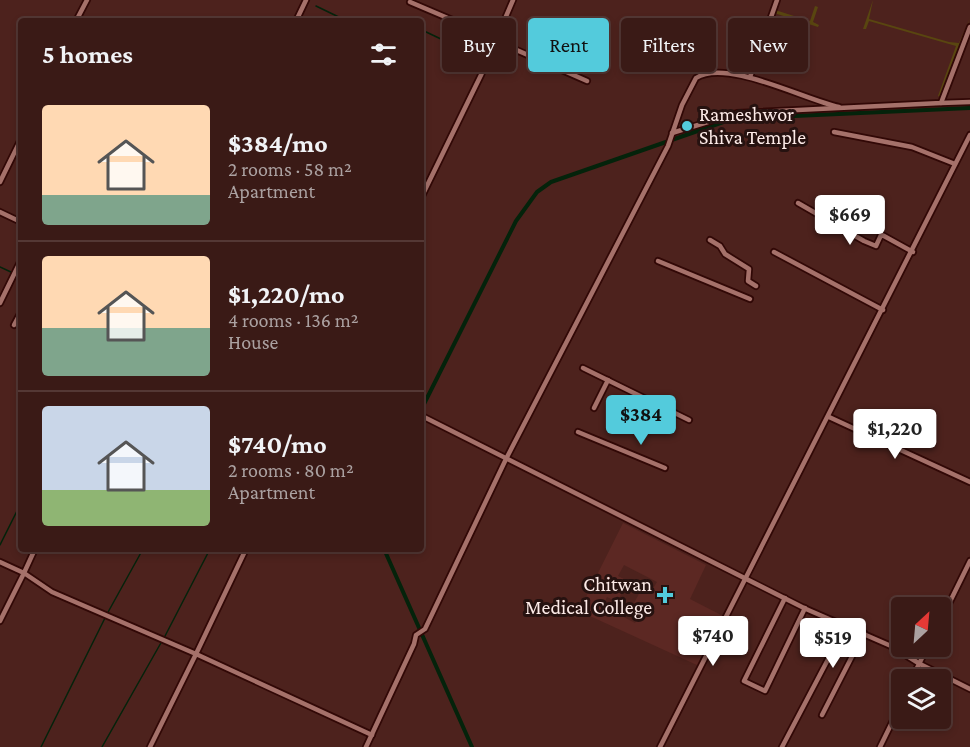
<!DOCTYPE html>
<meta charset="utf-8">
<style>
body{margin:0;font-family:"Crimson Pro",serif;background:#452723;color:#f1f3f6;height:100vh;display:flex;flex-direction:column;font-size:22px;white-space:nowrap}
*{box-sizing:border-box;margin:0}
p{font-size:20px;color:#aba1a1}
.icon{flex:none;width:33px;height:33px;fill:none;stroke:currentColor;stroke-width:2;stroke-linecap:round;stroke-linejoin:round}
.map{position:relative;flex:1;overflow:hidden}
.sheet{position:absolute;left:18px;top:18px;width:406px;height:534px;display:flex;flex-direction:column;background:#3a1a16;border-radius:6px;box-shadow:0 3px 9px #0003,0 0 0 2px #543835}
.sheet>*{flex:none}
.banner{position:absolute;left:442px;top:18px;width:436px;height:54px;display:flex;gap:12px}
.needle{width:39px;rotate:26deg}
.tools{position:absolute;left:891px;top:597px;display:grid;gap:12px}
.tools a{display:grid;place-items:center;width:60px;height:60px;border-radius:6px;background:#3a1a16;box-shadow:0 3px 9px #0003,0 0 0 2px #543835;font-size:30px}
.price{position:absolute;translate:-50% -51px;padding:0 14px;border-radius:6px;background:#fff;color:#222;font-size:20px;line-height:39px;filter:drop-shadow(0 2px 3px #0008)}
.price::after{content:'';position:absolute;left:50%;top:36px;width:18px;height:14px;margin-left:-9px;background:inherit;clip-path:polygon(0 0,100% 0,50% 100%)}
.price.active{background:#53cbdc;color:#111}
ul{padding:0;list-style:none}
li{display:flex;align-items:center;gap:18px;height:150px;padding:0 24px}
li+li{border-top:2px solid #543835}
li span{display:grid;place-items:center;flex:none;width:168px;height:120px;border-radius:6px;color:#555}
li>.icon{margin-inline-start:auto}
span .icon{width:72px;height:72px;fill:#fffc;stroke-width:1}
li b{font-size:26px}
h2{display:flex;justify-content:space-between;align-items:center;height:72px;padding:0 24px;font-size:26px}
.tag{padding:0 21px;border-radius:6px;background:#3a1a16;box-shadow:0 3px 9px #0003,0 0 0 2px #543835;font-size:21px;line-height:54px}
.tag.active{background:#53cbdc;color:#111}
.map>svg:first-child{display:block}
.built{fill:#5c2823;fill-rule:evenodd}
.green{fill:#594610}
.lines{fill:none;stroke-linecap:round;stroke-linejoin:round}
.stream{stroke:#04230b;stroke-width:1.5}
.canal{stroke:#04230b;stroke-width:4}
.minor-casing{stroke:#310806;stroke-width:8}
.minor{stroke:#a5716a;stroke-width:4.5}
.poi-dot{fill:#53cbdc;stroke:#261210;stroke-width:2}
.labels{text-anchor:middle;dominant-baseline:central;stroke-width:6;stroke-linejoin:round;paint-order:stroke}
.poi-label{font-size:20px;fill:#fdebe8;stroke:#261210;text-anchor:start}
</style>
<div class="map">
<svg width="970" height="747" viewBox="0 0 970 747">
<rect width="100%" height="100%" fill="#4d221d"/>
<path class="built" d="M623,523L706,565L690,599L725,617L699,666L579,611ZM624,565L657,582L651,592L642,588L631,609L640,614L635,623L603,606L607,597L617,602L628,581L618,576Z"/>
<g class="green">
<path d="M873,0L869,19L949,42L959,43L970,18L940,97L938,96L956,46L869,21L866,29H863Z"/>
<path d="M815,6L818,7L813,22L819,25L818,27L774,13L775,10L810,21Z"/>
</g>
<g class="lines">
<g class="stream">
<path d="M316,6L347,21"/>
<path d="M400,21H403"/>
<path d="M422,30L485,60"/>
<path d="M0,267L13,273"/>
<path d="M0,545L21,503"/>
<path d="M107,614L143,549"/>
<path d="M164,638L210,549"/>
<path d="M41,747L105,618"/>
<path d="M102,747L162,641"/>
</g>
<g class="canal">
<path d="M422,408L516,221L537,192L551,182L732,119L970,108"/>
<path d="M384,549L472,747"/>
</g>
<g class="minor-casing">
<g id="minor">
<path d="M410,2L497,39"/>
<path d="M76,21L87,0"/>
<path d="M296,21L306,0"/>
<path d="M496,41L587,81"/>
<path d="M750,77L777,0"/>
<path d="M941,103L970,102"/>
<path d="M834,132L912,147L955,164"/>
<path d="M672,133L737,113L941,103L970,27"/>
<path d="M0,182L21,139"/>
<path d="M422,196L481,75L513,0"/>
<path d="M798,203L864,241L876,246L881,235L884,236L913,252"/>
<path d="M0,212L21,222"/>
<path d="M710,240L720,246L725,254L749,269L748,281L756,286"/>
<path d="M774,252L883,310"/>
<path d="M658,261L750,299"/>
<path d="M0,303L21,260"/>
<path d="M14,325L21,312"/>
<path d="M583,368L689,420"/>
<path d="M594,408L608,380"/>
<path d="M422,416L806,609L891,646L920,664L970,689"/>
<path d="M829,417L970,482"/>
<path d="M578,432L665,468"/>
<path d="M35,549L24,573L52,592L196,654L246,549"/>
<path d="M0,562L24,573L0,621"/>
<path d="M785,598L744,681L765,691L805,608"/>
<path d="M940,622L970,561"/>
<path d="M911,680L928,646"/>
<path d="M822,715L864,633"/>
<path d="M150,747L196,654L372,735"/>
<path d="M366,747L414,644L416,635L425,629L506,459L668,146L682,105L696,78C726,58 805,100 839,107"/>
<path d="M660,747L970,135"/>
<path d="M782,747L845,627"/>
<path d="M880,747L902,702"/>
</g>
</g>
<use href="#minor" class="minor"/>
</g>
<g class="poi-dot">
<circle cx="687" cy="126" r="6"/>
<path d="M662 586h6v6h6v6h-6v6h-6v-6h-6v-6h6z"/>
</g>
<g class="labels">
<g class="poi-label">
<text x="699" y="114">Rameshwor<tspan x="699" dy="23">Shiva Temple</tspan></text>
<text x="652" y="584" text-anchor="end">Chitwan<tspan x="652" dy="23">Medical College</tspan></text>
</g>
</g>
</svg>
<div class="tools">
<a><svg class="needle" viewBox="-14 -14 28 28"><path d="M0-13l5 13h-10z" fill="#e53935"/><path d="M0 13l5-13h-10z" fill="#aba1a1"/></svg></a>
<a><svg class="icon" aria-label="layers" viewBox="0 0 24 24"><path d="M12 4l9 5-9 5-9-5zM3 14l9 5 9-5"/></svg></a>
</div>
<b class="price" style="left:850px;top:246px">$669</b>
<b class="price active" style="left:641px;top:446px">$384</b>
<b class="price" style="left:895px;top:460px">$1,220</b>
<b class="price" style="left:713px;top:667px">$740</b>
<b class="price" style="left:833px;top:669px">$519</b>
<div class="banner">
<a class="tag">Buy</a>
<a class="tag active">Rent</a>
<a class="tag">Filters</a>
<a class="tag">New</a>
</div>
<section class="sheet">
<h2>5 homes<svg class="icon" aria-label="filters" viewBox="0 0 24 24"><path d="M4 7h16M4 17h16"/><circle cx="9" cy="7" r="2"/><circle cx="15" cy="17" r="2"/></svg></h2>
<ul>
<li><span style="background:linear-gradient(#ffd9b3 75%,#7fa58c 0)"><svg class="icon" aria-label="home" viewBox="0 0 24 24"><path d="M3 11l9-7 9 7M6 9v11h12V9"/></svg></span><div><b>$384/mo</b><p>2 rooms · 58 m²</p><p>Apartment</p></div></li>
<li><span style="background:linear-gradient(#ffd9b3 60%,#7fa58c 0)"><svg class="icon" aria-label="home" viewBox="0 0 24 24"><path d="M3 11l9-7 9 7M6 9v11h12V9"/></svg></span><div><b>$1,220/mo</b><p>4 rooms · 136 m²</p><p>House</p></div></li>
<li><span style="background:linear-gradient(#c9d6e8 70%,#8fb573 0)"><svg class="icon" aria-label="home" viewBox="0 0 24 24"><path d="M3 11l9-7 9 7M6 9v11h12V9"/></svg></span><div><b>$740/mo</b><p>2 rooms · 80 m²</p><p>Apartment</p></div></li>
</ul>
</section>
</div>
